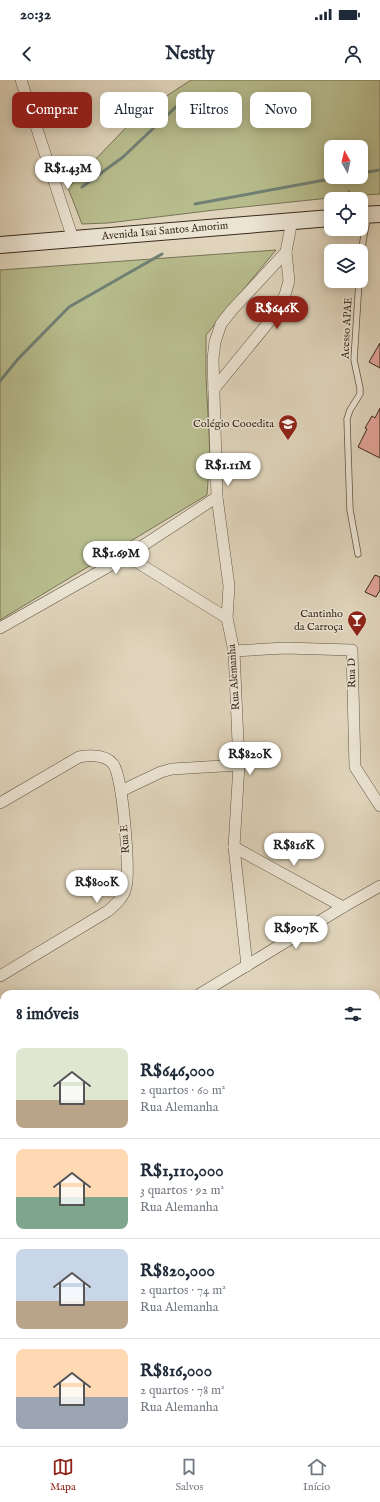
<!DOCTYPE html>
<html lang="pt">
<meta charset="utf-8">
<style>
body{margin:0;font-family:"IM FELL English",serif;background:#f6f6f7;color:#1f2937;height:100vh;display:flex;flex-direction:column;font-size:15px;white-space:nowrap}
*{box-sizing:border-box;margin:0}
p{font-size:13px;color:#747a83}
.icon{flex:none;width:22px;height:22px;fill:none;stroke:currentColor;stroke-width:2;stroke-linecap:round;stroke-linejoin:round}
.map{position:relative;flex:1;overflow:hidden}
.sheet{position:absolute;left:0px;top:910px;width:380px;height:456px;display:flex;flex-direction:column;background:#fff;border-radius:12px 12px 0 0;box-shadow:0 2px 10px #0003}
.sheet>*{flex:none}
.guide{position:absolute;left:12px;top:12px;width:356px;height:36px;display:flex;gap:8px}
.needle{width:26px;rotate:352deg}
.fabs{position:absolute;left:324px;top:60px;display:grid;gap:8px}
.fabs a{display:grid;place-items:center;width:44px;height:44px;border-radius:8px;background:#fff;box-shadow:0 2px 10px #0003;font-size:20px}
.price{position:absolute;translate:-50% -34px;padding:0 9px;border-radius:14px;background:#fff;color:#222;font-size:13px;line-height:26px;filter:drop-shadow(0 1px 2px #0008)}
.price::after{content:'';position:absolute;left:50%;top:24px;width:12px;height:9px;margin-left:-6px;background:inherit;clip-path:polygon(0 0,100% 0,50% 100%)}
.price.current{background:#8f2418;color:#fff}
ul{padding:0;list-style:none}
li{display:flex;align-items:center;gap:12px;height:100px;padding:0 16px}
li+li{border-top:1px solid #e0e1e3}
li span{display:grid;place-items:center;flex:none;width:112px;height:80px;border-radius:8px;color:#555}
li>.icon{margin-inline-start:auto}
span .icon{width:48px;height:48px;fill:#fffc;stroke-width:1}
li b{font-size:17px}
h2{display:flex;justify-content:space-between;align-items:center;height:48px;padding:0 16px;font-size:17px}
.pill{padding:0 14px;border-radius:8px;background:#fff;box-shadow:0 2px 10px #0003;font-size:14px;line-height:36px}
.pill.current{background:#8f2418;color:#fff}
.status{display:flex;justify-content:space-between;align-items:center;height:28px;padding:0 20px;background:#fff;direction:ltr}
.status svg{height:11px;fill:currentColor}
header{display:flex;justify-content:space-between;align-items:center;height:52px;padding:0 16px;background:#fff;font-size:18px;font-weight:800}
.tabs{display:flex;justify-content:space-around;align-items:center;height:56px;border-top:1px solid #e0e1e3;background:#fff;font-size:11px;color:#747a83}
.tabs a{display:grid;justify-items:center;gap:2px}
.tabs .current{color:#8f2418}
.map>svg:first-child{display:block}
.green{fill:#b7bc8d;stroke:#787456;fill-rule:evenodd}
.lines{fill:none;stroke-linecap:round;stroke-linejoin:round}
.stream{stroke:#708074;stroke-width:3}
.building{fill:#e2a498;stroke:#3a2b1e}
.lane-casing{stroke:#645646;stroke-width:7}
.street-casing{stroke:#645646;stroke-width:12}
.secondary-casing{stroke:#3a2b1e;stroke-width:18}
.highway-casing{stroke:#3a2b1e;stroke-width:22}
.lane{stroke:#ebe4d3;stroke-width:5.5}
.street{stroke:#ebe4d3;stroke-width:11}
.secondary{stroke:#ebe4d3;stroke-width:16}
.highway{stroke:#e0d5bc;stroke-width:21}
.labels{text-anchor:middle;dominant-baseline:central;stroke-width:3;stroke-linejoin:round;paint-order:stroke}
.street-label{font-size:11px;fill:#3a2b1e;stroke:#ebe4d3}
.poi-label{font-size:11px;fill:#3a2b1e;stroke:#ebe4d3;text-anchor:end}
</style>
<div class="status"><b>20:32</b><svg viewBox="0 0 49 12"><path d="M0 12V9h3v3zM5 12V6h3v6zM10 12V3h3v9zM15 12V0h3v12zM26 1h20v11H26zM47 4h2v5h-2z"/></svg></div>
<header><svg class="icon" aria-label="back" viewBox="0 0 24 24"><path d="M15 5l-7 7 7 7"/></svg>Nestly<svg class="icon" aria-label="person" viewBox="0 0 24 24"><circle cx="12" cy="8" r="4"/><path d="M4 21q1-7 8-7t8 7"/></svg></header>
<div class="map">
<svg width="380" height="1366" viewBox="0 0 380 1366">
<rect width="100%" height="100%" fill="#e0d5bc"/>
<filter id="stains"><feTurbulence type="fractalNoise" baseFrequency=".005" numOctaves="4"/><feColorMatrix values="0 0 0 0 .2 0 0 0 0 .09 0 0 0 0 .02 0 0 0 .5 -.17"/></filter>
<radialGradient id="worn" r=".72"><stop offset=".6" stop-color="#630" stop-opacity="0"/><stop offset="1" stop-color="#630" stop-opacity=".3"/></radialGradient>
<g class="green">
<path d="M191,0H380V114L348,116L349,110L348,116L215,130L108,143L82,144L68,108L139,34ZM331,67H361V97H331Z"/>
<path d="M276,170L206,255V296L210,375L207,415L0,540V190Z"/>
</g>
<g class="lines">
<g class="stream">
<path d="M361,93L380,90"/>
<path d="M82,107L123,77L179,24"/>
<path d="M195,124L341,97"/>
<path d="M0,301L18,279L69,227L162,174"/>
</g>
</g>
<g class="building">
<path d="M380,263V288L369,282Z"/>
<path d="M380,328V378L358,367L367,349L365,348L372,336L375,338Z"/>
<path d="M375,495L380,497V510L376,517L365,512Z"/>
</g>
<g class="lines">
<g class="lane-casing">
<g id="lane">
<path d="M361,184L363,161L368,135"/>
<path d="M358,474L350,430L347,339L350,330L360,314V308L354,280L359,201"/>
</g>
</g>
<g class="street-casing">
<g id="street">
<path d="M21,0L73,159"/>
<path d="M214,309L273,237L285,215L289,201L286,172L292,140"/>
<path d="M127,476L227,538"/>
<path d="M0,548L127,476L217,417"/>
<path d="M234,571L285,568L352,570L355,687L380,726"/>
<path d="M121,711L161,692L172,689L239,685"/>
<path d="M0,723L79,677C90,675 105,674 113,684C123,695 130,791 126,807C124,817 116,824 108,831L0,896"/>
<path d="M234,767L343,827"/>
<path d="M247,886L234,767L239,685L234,571L227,538L229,506L217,417L213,279L215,262L221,244L232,230L286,172"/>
<path d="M200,914L343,827L380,806"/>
<path d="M376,977L380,975"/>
<path d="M0,1034L4,1032"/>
<path d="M0,1096L4,1098"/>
<path d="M376,1142L380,1140"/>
<path d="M0,1207L4,1209"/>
<path d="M242,1362L246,1366"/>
</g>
</g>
<g class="secondary-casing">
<g id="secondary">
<path d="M361,135L380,134"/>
<path d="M0,165L331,138"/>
</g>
</g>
<g class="highway-casing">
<g id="highway">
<path d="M0,1304L4,1306"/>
<path d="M117,1362L125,1366"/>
</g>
</g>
<use href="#lane" class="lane"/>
<use href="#street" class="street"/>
<use href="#secondary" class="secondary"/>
<use href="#highway" class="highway"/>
</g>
<defs>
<g id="school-pin" transform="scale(1)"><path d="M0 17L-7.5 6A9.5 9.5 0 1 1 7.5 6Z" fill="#8f2418" stroke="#ebe4d3"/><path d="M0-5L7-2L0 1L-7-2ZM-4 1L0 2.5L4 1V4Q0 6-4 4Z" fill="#fff"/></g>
<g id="bar-pin" transform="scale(1)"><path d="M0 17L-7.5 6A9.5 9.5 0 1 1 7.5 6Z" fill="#8f2418" stroke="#ebe4d3"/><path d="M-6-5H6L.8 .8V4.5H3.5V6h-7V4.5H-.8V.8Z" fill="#fff"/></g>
</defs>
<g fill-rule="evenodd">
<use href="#school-pin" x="288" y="344"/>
<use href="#bar-pin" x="357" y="540"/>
</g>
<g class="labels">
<g class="street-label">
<text transform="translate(165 151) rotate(-5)">Avenida Isai Santos Amorim</text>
<text transform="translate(347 248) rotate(-87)">Acesso APAE</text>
<text transform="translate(352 593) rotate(-91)">Rua D</text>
<text transform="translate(234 597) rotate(-94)">Rua Alemanha</text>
<text transform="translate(125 759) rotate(-94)">Rua E</text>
</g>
<g class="poi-label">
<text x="274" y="344">Colégio Cooedita</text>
<text x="343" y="534">Cantinho<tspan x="343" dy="13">da Carroça</tspan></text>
</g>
</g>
<rect width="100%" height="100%" filter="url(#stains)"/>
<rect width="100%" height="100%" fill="url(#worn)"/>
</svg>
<div class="fabs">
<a><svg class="needle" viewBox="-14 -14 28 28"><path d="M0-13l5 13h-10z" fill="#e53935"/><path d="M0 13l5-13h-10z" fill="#747a83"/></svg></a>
<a><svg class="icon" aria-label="locate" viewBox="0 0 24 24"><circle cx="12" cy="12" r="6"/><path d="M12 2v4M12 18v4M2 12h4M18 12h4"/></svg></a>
<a><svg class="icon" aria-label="layers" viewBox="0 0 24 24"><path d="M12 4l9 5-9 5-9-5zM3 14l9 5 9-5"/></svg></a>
</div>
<b class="price" style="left:68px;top:110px">R$1.43M</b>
<b class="price current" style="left:277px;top:250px">R$646K</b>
<b class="price" style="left:228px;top:407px">R$1.11M</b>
<b class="price" style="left:116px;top:495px">R$1.69M</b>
<b class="price" style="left:250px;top:696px">R$820K</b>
<b class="price" style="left:294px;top:787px">R$816K</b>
<b class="price" style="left:97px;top:824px">R$800K</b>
<b class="price" style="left:296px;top:870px">R$907K</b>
<div class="guide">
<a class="pill current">Comprar</a>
<a class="pill">Alugar</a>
<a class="pill">Filtros</a>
<a class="pill">Novo</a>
</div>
<section class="sheet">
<h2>8 imóveis<svg class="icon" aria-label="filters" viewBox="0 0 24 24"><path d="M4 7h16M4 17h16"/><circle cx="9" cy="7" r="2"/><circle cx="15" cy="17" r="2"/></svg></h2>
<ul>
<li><span style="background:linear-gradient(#dfe7d0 65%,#b9a48a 0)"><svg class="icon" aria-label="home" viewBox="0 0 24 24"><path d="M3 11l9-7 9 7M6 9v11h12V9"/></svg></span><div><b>R$646,000</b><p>2 quartos · 60 m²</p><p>Rua Alemanha</p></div></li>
<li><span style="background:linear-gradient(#ffd9b3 60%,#7fa58c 0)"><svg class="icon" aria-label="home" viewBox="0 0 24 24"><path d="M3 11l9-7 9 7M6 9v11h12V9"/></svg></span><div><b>R$1,110,000</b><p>3 quartos · 92 m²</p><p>Rua Alemanha</p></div></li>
<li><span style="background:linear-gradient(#c9d6e8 65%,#b9a48a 0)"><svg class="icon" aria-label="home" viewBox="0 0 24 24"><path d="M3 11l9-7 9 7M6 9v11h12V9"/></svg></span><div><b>R$820,000</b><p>2 quartos · 74 m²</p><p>Rua Alemanha</p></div></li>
<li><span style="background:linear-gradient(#ffd9b3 60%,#9aa5b1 0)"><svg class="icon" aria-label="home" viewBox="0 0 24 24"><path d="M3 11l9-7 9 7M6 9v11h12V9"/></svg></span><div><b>R$816,000</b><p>2 quartos · 78 m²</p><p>Rua Alemanha</p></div></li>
</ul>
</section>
</div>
<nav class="tabs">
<a class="current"><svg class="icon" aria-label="map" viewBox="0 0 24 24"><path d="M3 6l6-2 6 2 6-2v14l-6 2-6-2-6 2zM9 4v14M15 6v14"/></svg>Mapa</a>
<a><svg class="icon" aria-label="saved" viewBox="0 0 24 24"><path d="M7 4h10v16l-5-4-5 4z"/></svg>Salvos</a>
<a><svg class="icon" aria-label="home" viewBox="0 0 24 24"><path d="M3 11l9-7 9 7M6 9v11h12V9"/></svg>Início</a>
</nav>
